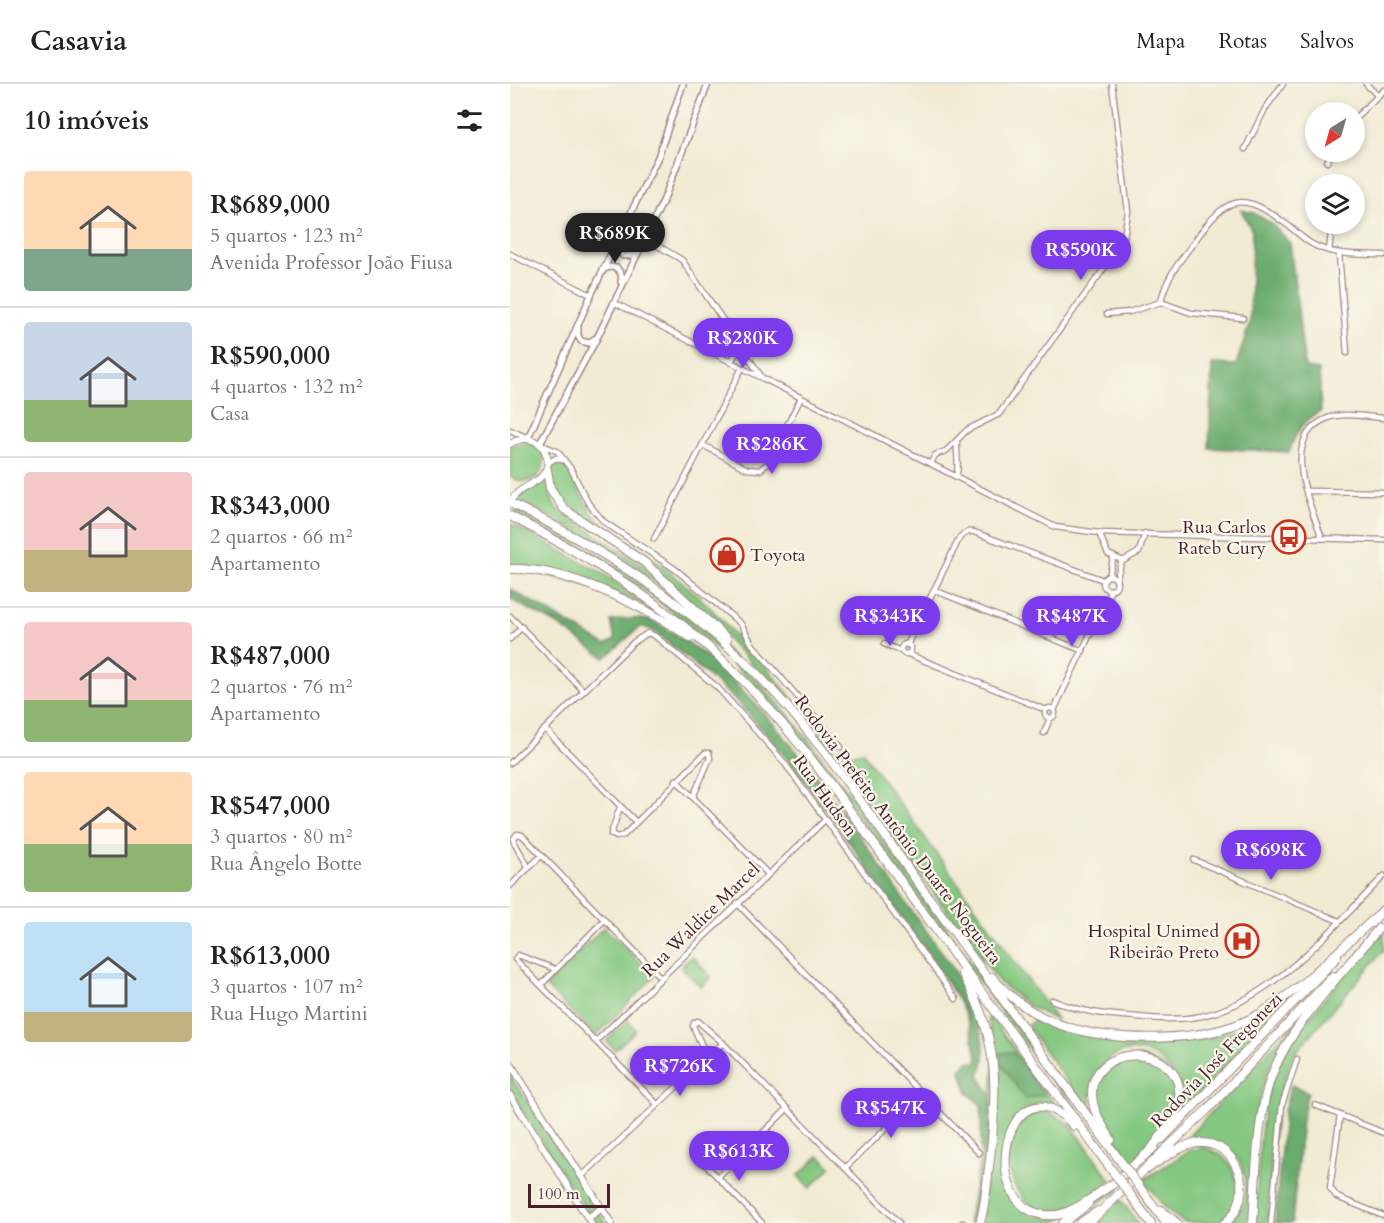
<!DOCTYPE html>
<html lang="pt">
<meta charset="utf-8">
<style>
body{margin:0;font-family:Cardo,serif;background:#f6f6f6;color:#222;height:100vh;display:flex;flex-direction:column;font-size:22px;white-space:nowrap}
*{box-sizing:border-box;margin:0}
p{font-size:20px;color:#767676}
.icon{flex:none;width:33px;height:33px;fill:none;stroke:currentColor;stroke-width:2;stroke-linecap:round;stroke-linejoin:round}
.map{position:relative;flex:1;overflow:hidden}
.details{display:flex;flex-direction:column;background:#fff;width:510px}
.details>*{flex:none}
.needle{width:39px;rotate:217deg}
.tools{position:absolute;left:795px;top:18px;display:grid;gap:12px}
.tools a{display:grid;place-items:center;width:60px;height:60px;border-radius:50%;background:#fff;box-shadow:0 3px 9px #0003;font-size:30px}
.scale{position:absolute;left:18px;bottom:15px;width:82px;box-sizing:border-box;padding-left:6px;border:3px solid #4a1f2b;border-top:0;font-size:16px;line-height:21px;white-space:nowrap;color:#4a1f2b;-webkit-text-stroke:4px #fbf7ec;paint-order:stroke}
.price{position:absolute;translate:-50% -51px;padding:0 14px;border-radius:21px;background:#7c3aed;color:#fff;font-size:20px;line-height:39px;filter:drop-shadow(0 2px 3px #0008)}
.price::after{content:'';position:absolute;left:50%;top:36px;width:18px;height:14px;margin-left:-9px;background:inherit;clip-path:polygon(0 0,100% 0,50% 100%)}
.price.active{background:#222;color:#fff}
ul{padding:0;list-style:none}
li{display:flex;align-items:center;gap:18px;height:150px;padding:0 24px}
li+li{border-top:2px solid #e0e0e0}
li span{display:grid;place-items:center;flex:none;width:168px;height:120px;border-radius:6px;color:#555}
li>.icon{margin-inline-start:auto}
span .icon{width:72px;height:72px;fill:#fffc;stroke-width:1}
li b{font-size:26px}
h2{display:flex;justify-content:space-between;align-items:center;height:72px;padding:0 24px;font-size:26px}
header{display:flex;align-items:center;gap:36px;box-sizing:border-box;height:84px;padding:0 30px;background:#fff;border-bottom:2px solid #e0e0e0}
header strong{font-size:28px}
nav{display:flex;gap:33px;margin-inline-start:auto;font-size:21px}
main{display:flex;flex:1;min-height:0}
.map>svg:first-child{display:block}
.green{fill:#84c780;stroke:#677356;stroke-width:1.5}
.forest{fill:#6bac6e;stroke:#5a664c;stroke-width:1.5}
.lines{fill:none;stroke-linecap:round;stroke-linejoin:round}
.minor-casing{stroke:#9e8580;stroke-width:7}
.tertiary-casing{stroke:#9e8580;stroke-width:8}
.secondary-casing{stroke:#9e8580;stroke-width:8}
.trunk-casing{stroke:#9e8580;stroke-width:10}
.motorway-casing{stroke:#9e8580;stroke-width:10}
.minor{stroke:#fff;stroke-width:4.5}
.tertiary{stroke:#fff;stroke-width:5}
.secondary{stroke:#fff;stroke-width:6}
.trunk{stroke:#fff;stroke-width:8}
.motorway{stroke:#fff;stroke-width:8}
.motorway-bridge-casing{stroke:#9e8580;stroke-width:10;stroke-linecap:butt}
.motorway-bridge{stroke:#fff;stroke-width:8}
.labels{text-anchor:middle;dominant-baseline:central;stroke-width:4.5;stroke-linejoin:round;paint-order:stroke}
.poi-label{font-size:18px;fill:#4a1f2b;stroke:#fbf7ec;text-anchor:end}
.street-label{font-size:18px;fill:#4a1f2b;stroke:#fbf7ec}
</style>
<header>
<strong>Casavia</strong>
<nav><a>Mapa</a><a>Rotas</a><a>Salvos</a></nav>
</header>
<main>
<section class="details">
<h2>10 imóveis<svg class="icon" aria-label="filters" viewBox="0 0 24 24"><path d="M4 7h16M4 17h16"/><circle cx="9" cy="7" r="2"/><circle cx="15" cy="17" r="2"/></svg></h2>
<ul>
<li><span style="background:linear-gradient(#ffd9b3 65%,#7fa58c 0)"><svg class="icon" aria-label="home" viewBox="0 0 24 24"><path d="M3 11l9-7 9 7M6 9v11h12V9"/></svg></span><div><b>R$689,000</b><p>5 quartos · 123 m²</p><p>Avenida Professor João Fiusa</p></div></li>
<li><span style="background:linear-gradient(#c9d6e8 65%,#8fb573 0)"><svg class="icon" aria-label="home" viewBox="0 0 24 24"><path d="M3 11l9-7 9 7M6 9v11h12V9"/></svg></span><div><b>R$590,000</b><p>4 quartos · 132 m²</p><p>Casa</p></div></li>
<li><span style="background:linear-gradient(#f6c9c9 65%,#c2b280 0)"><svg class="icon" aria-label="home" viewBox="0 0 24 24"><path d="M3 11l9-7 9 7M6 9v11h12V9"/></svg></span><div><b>R$343,000</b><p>2 quartos · 66 m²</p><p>Apartamento</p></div></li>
<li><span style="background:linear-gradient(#f6c9c9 65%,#8fb573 0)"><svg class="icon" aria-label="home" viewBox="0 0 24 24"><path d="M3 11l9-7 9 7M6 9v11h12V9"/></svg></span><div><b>R$487,000</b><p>2 quartos · 76 m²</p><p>Apartamento</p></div></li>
<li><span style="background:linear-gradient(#ffd9b3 60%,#8fb573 0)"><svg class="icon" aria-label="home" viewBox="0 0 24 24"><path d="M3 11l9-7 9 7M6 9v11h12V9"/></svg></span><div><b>R$547,000</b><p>3 quartos · 80 m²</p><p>Rua Ângelo Botte</p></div></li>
<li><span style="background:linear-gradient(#bfe0f5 75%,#c2b280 0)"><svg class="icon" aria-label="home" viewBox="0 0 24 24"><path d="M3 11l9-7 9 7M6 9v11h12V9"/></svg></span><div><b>R$613,000</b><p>3 quartos · 107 m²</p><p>Rua Hugo Martini</p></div></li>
</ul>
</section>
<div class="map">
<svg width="874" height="1139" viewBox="0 0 874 1139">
<rect width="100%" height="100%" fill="#fbf7ec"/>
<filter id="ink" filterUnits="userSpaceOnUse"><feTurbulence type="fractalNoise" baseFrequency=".0167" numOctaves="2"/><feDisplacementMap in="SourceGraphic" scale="12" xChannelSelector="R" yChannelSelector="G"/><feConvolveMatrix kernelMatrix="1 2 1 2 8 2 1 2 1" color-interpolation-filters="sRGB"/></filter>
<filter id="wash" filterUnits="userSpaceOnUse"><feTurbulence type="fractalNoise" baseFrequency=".008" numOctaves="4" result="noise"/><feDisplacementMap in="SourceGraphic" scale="24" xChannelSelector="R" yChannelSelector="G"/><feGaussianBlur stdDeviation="1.35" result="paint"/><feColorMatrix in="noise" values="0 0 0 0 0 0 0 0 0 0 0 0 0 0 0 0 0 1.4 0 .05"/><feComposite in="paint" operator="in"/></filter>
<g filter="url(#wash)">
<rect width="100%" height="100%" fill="#f1ebd4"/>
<g class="green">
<path d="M15,357L30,364C43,385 21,408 0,392V363Z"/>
<path d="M46,377C61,380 72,419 84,432C101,449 122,458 140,472C177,501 208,527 235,565L240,569L245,570L326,666L338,672L352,667L548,937L519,922L490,899L321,670L276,615L173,509L116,462L58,424L47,412L40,390L42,380Z"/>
<path d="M35,394L44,421L51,428L134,482L183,526L97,464L4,414Z"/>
<path d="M6,426C78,461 146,503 207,557C282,624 337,707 396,788C465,884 534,980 604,1075L601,1077C529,979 456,881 384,782C327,704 273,623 200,559C141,506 75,466 4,430Z"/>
<path d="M0,439L92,489L152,531L107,509L0,482Z"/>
<path d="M94,843L144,893L86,952L35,902Z"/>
<path d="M874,846V866L785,969C760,1020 762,1084 757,1139H745C749,1094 747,1045 760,1002C776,949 839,888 874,846Z"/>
<path d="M182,872L201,893L191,903L171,883Z"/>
<path d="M782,912L664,1036L669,1000C663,992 657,980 649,975C611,950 577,984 581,1023L577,1025L517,942L524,936L584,954L682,957L726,946Z"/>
<path d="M480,932L547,1023L530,1019L512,1028C506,1045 497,1064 494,1082C486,1119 524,1138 555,1132L544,1139H472L485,968L478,934Z"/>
<path d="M117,936L126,946L105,966L96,957Z"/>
<path d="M783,941L785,944C773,960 761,976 755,996C741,1037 742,1095 738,1139H719C723,1134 728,1129 731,1124C741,1106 735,1071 713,1064C700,1060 684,1061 671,1060Z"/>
<path d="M630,972C637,975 649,979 655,985C686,1019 644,1055 621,1080C603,1056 562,1003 603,979C610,975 622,974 630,972Z"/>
<path d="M0,991L96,1139H84L0,1007Z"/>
<path d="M536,1026L561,1041L601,1096C587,1106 571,1122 554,1126C489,1139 480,1033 536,1026Z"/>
<path d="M697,1064L711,1071L720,1080L727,1096L726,1116L719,1130L706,1139L673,1138L657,1126L633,1096L682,1065Z"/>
<path d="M309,1072L321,1083L300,1104L288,1092Z"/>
<path d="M607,1102L609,1106L558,1139Z"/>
<path d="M611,1116L628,1139H588Z"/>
</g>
<g class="forest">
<path d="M731,126L744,129L762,140L780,159L795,284L809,286L811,327C793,336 785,350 779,368L699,364L702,280L726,281L740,238L742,147Z"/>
<path d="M0,505L95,561L105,556L101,537C116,535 132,532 146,539C168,551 194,569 213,587C282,651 347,748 401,826C422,856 449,886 462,922C469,941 481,973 469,991L481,1011L475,1089L468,1139H458L471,1071V1021L458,1009L450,985L458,978H468C460,935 454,923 430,887C363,797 304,697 226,617C200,591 171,569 142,546L131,542L95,574L45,539L0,515Z"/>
<path d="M503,968L534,1011L515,1015L490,978V969Z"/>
<path d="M781,1001L798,1008L792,1035L782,1139H765L774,1027Z"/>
</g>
</g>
<g filter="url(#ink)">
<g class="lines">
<g class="minor-casing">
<g id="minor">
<path d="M856,0L868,12"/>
<path d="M844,35L874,6"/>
<path d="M735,65L755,25L773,0"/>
<path d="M817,78L822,68"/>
<path d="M135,154L172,176L251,292"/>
<path d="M819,167L822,140"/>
<path d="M0,170L81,211"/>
<path d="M829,170L837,269"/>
<path d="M103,218L545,443L589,449L874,456"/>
<path d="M651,218C655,195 670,177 684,158C718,110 732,106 780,143C788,149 796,158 806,162C827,172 851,170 874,171"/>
<path d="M597,230L619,228L651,218L681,229L733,234"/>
<path d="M220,278L231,263"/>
<path d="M0,346L18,354"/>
<path d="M32,361L47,367L61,385L78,419L94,438L165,485L231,540L242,560L331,663"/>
<path d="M193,361L237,385L250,386L257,380L291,314"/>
<path d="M38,379L46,374L52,376"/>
<path d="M421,379L425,371L436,367L457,346L489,330L600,176L614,153L618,128L602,0"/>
<path d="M446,393C450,382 446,370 447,358"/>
<path d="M798,407L874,408"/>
<path d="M589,449L598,470L613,477L629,468L635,449"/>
<path d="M812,454C800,420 768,353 818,334C833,328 857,333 874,334"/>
<path d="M144,455L232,284"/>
<circle cx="600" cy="499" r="7"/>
<path d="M599,492L603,475"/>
<path d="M606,496L612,476"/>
<path d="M424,506L573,567"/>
<path d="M0,532L74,607"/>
<path d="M0,555L12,543"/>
<path d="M374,560L391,567"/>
<circle cx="396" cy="565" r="5"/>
<path d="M397,561L450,453L457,448H464L593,496"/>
<path d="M398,570L536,626"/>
<circle cx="540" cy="629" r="5"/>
<path d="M544,626L601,506"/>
<path d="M35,645L125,737"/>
<path d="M534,649L540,634"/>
<path d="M0,679L124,558L138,549L145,552L207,603L273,677L446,915"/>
<path d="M166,696L258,790"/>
<path d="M110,723L101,750L107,753L114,751L195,669H199L200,674L183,713"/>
<path d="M684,776L829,837"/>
<path d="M19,784L3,756L7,750L12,751L151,894"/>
<path d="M0,802L32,771"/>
<path d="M227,819L469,1069"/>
<path d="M45,885L8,871L5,875L146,1019"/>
<path d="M31,901L94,836"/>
<path d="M542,916C570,928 597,931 627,933C646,935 668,936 686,933C760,921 824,842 874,792"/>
<path d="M86,957L316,735"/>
<path d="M197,973L183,942L184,939L188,937L213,959L389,1139"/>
<path d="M805,1021L874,1049"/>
<path d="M830,1031L820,1104L827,1113L874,1132"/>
<path d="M224,1076L189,1066L186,1067L187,1072L252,1139"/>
<path d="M335,1084L412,1010"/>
<path d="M71,1093L213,959"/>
<path d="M208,1093L277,1025"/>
<path d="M452,1139H453"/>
<path d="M761,1139L772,1021L787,975"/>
</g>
</g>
<g class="tertiary-casing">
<g id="tertiary">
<path d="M108,157V166L113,172L127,171"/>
<path d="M92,186L100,183L107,184L112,192L111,198"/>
<path d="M68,243V252L71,257L79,259L84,255"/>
<path d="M18,354L81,211L148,73L173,0"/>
<path d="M30,359L87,254L154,115L198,0"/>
</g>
</g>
<g class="secondary-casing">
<g id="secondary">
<path d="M0,360C18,349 36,357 38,379C34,402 10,399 0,418"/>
<path d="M0,979L101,1139"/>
<path d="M0,1011L81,1139"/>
<path d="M78,1134L92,1124"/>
</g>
</g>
<g class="trunk-casing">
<g id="trunk">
<path d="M861,839L874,825"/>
<path d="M652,1055L827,873"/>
<path d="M606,1097L644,1063"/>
<path d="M611,1108L698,1025L823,892"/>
<path d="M553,1139L578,1120"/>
<path d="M570,1139L588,1127"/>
</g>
</g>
<g class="motorway-casing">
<g id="motorway">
<path d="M37,386L40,404L54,425L134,478L217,555"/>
<path d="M0,419C85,461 165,511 234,577C302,642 355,724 409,800C476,893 544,985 611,1078"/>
<path d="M0,432C80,473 155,520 220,583C298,660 359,755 424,843C482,924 543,1004 601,1085"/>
<path d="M0,485C57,483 133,522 180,553"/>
<path d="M452,889C489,952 488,1005 480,1075C477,1096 476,1119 470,1139"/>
<path d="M482,893C500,914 522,930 548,940C601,959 694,960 744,933C788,909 826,868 864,835"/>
<path d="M564,1042C494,966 461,1139 547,1131C567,1127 586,1110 603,1100"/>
<path d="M601,1056C595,1045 587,1034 584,1023C566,955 683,954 668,1022C664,1038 650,1052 641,1066"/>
<path d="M637,1085C651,1076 666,1064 682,1060C728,1051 748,1113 715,1139"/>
<path d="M628,1101L656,1139"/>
<path d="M619,1109L641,1139"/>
<path d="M651,1126L667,1139"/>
<path d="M579,1139L609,1110"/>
<path d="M743,1139C746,1096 746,1048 757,1006C772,948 832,890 869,844"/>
</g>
</g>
<use href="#minor" class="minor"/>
<use href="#tertiary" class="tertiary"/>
<use href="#secondary" class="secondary"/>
<use href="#trunk" class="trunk"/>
<use href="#motorway" class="motorway"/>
<g class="motorway-bridge-casing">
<g id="motorway-bridge">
<path d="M611,1078L628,1101"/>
<path d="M601,1085L619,1109"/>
</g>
</g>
<use href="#motorway-bridge" class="motorway-bridge"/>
</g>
</g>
<defs>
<g id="bus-ring" transform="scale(1.725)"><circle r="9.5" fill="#fbf7ec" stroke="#c8321e" stroke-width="1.5"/><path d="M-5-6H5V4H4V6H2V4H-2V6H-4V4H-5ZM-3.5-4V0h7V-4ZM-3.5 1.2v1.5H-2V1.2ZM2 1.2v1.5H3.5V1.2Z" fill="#c8321e"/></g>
<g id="shop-ring" transform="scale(1.725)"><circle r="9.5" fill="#fbf7ec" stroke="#c8321e" stroke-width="1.5"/><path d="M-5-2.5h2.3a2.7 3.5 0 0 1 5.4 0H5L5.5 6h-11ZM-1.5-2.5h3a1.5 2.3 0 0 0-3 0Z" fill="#c8321e"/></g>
<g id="hospital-ring" transform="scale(1.725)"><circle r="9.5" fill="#fbf7ec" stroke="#c8321e" stroke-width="1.5"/><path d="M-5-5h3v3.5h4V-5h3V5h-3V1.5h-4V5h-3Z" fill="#c8321e"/></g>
</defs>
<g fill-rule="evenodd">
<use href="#bus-ring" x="779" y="453"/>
<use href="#shop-ring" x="217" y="471"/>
<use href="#hospital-ring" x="732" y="857"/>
</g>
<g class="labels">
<g class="poi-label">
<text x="756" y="443">Rua Carlos<tspan x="756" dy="21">Rateb Cury</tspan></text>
<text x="240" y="471" text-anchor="start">Toyota</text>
<text x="709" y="847">Hospital Unimed<tspan x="709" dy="21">Ribeirão Preto</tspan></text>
</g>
<g class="street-label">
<text transform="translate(315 712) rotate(54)">Rua Hudson</text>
<text transform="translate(388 746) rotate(53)">Rodovia Prefeito Antônio Duarte Nogueira</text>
<text transform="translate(191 836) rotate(-44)">Rua Waldice Marcel</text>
<text transform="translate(707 976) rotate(-46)">Rodovia José Fregonezi</text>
</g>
</g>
</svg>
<div class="tools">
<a><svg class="needle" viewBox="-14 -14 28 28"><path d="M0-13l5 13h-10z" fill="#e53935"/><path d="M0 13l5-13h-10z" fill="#767676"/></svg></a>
<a><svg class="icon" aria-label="layers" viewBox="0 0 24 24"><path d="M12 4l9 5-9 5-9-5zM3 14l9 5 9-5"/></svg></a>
</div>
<div class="scale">100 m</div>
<b class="price active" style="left:105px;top:180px">R$689K</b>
<b class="price" style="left:571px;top:197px">R$590K</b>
<b class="price" style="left:233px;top:285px">R$280K</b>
<b class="price" style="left:262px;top:391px">R$286K</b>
<b class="price" style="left:380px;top:563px">R$343K</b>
<b class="price" style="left:562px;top:563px">R$487K</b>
<b class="price" style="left:761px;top:797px">R$698K</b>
<b class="price" style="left:170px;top:1013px">R$726K</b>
<b class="price" style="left:381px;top:1055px">R$547K</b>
<b class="price" style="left:229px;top:1098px">R$613K</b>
</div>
</main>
